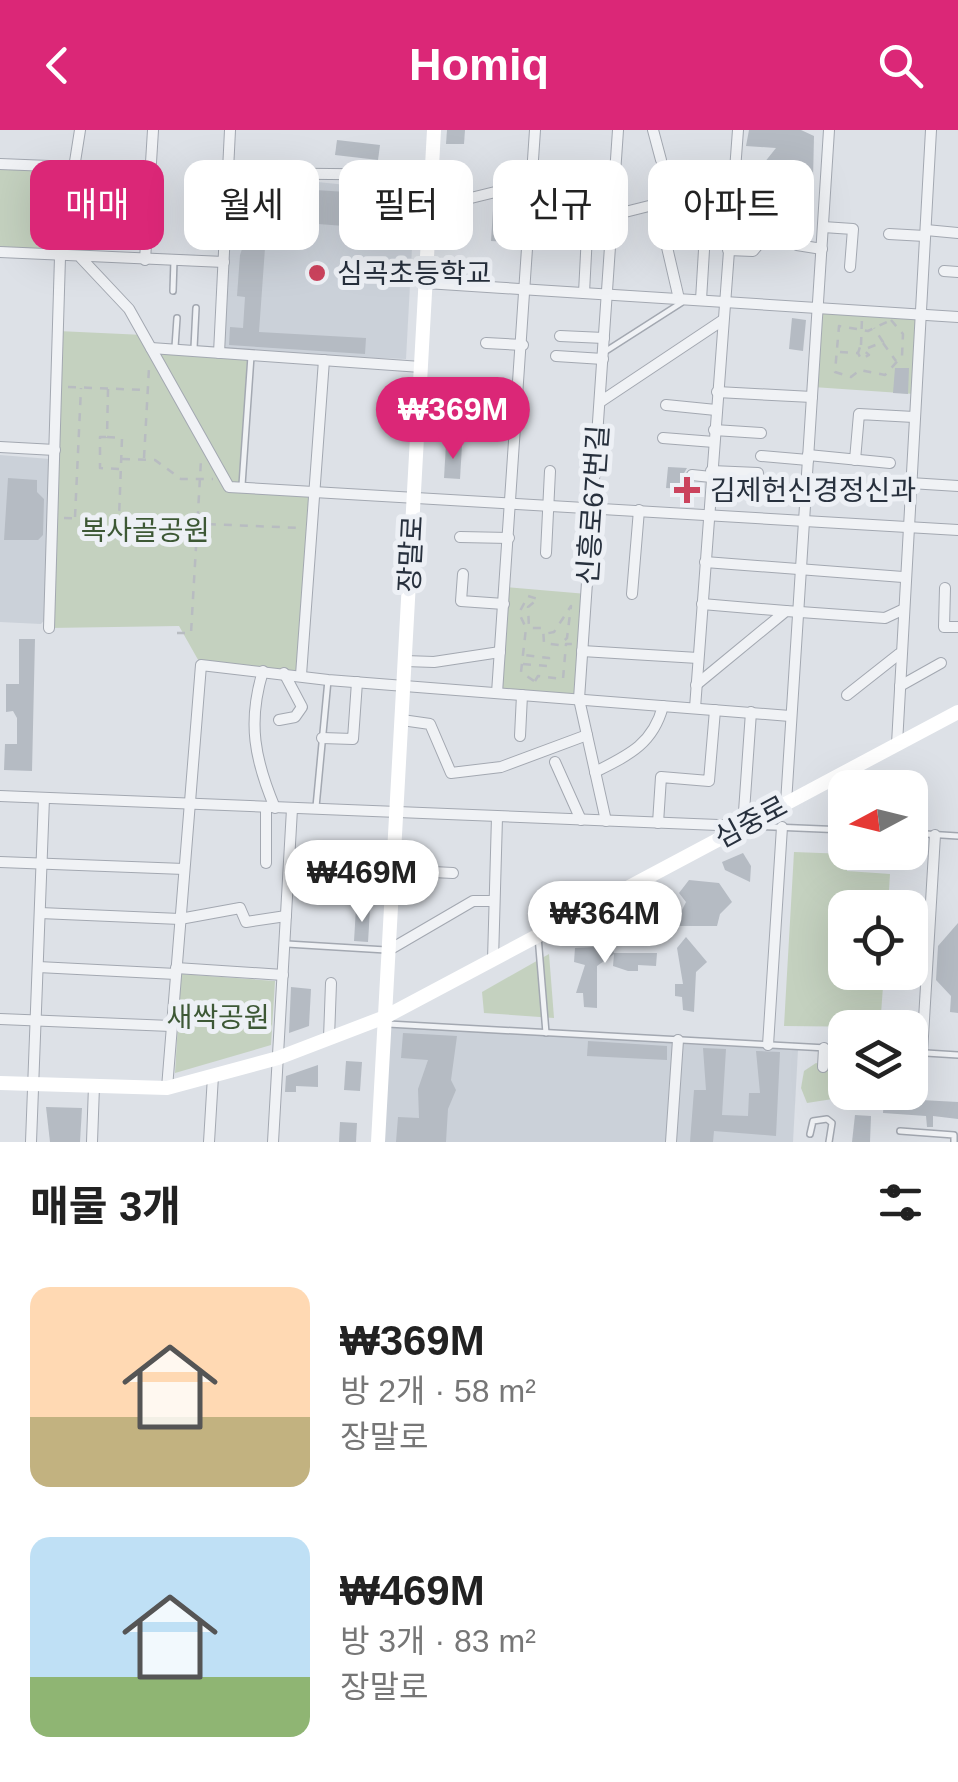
<!DOCTYPE html>
<html lang="ko">
<meta charset="utf-8">
<style>
body{margin:0;font-family:Helvetica,"Noto Sans KR",sans-serif;background:#f2f2f2;color:#222;height:100vh;display:flex;flex-direction:column;font-size:38px;white-space:nowrap}
*{box-sizing:border-box;margin:0}
p{font-size:32px;color:#767676}
.icon{flex:none;width:55px;height:55px;fill:none;stroke:currentColor;stroke-width:2;stroke-linecap:round;stroke-linejoin:round}
.map{position:relative;height:1012px;overflow:hidden}
.drawer{display:flex;flex-direction:column;background:#fff;flex:1}
.drawer>*{flex:none}
.banner{position:absolute;left:30px;top:30px;width:900px;height:90px;display:flex;gap:20px}
.needle{width:65px;rotate:263deg}
.buttons{position:absolute;left:828px;top:640px;display:grid;gap:20px}
.buttons a{display:grid;place-items:center;width:100px;height:100px;border-radius:20px;background:#fff;box-shadow:0 10px 40px #0002;font-size:50px}
.price{position:absolute;translate:-50% -85px;padding:0 22px;border-radius:35px;background:#fff;color:#222;font-size:32px;line-height:65px;filter:drop-shadow(0 2px 5px #0008)}
.price::after{content:'';position:absolute;left:50%;top:60px;width:30px;height:22px;margin-left:-15px;background:inherit;clip-path:polygon(0 0,100% 0,50% 100%)}
.price.on{background:#db2777;color:#fff}
ul{padding:0;list-style:none}
li{display:flex;align-items:center;gap:30px;height:250px;padding:0 30px}
li span{display:grid;place-items:center;flex:none;width:280px;height:200px;border-radius:20px;color:#555}
li>.icon{margin-inline-start:auto}
span .icon{width:120px;height:120px;fill:#fffc;stroke-width:1}
li b{font-size:42px}
h2{display:flex;justify-content:space-between;align-items:center;height:120px;padding:0 30px;font-size:42px}
.tag{padding:0 35px;border-radius:20px;background:#fff;box-shadow:0 10px 40px #0002;font-size:35px;line-height:90px}
.tag.on{background:#db2777;color:#fff}
header{display:flex;justify-content:space-between;align-items:center;height:130px;padding:0 30px;background:#db2777;color:#fff;font-size:45px;font-weight:800}
.map>svg:first-child{display:block}
.built{fill:#cbd1d9}
.green{fill:#c4d1bf}
.building{fill:#b5bbc3}
.lines{fill:none;stroke-linecap:round;stroke-linejoin:round}
.lane-casing{stroke:#a3a8b1;stroke-width:8}
.street-casing{stroke:#a3a8b1;stroke-width:12}
.path{stroke:#b8bcc1;stroke-width:2.5;stroke-dasharray:8 8;stroke-linecap:butt}
.lane{stroke:#f0f2f5;stroke-width:5}
.street{stroke:#f0f2f5;stroke-width:10}
.secondary{stroke:#fff;stroke-width:14}
.poi-dot{fill:#cb435d;stroke:#edf0f5;stroke-width:4}
.labels{text-anchor:middle;dominant-baseline:central;stroke-width:10;stroke-linejoin:round;paint-order:stroke}
.poi-label{font-size:28px;fill:#27303d;stroke:#edf0f5;text-anchor:start}
.street-label{font-size:28px;fill:#27303d;stroke:#edf0f5}
.park-label{font-size:28px;fill:#3d5835;stroke:#edf0f5}
</style>
<header><svg class="icon" aria-label="back" viewBox="0 0 24 24"><path d="M15 5l-7 7 7 7"/></svg>Homiq<svg class="icon" aria-label="search" viewBox="0 0 24 24"><circle cx="10" cy="10" r="6"/><path d="M15 15l6 6"/></svg></header>
<div class="map">
<svg width="958" height="1012" viewBox="0 0 958 1012">
<rect width="100%" height="100%" fill="#dde1e7"/>
<g class="built">
<path d="M229,43L415,62L406,229L219,223Z"/>
<path d="M0,325L50,329L46,488L41,494L0,492Z"/>
<path d="M385,894L678,910L670,1012H378Z"/>
<path d="M680,914L798,920L793,1012H674Z"/>
</g>
<g class="green">
<path d="M0,34L74,37L60,127L0,122Z"/>
<path d="M818,176L920,185L915,264L813,257Z"/>
<path d="M58,201L144,205L229,357L317,362L301,545L201,535L179,496L49,498Z"/>
<path d="M158,223L247,230L240,356L229,354Z"/>
<path d="M505,457L587,464L579,569L497,563Z"/>
<path d="M794,722L847,724V741L890,744L888,777L845,778V842L884,843L880,897L784,896Z"/>
<path d="M854,723L888,724L889,736L854,735Z"/>
<path d="M549,824L554,888L484,883L482,862Z"/>
<path d="M181,844L275,851L271,915L175,943Z"/>
<path d="M816,933L839,941V968L807,973L801,958L804,941Z"/>
</g>
<g class="building">
<path d="M447,0H465L464,14H446Z"/>
<path d="M749,0H801L814,6L813,50L805,62L791,66L776,63L760,38L776,18L746,16Z"/>
<path d="M337,10L380,15L378,30L335,25Z"/>
<path d="M283,58L347,62L344,96L267,90L259,202L366,208L365,224L229,215L230,197L243,198L245,167L237,166L240,125L244,113H249L251,74H237L239,59Z"/>
<path d="M493,80L511,81L505,96L509,112L491,111Z"/>
<path d="M686,82L693,111L680,114L673,85Z"/>
<path d="M792,188L806,190L803,221L789,219Z"/>
<path d="M895,238H909L908,264L893,263Z"/>
<path d="M451,252L467,253L464,287L449,286Z"/>
<path d="M446,314L462,315L460,349L444,348Z"/>
<path d="M668,337L687,338L683,345L688,359L666,358Z"/>
<path d="M8,348L37,350V362L44,369L43,405L38,410H4Z"/>
<path d="M19,509H35L32,641L4,640L5,614H17V588L13,581L6,582V554H19Z"/>
<path d="M743,723L751,736L750,752L725,740L722,732Z"/>
<path d="M689,750L719,753L732,772L720,784L717,796H674L686,772L679,763Z"/>
<path d="M356,778L370,779L368,812L354,811Z"/>
<path d="M958,793V883L950,882L951,866L936,850L938,816Z"/>
<path d="M686,807L707,832L696,842L694,882L683,880L682,867L675,866V854H683L677,818Z"/>
<path d="M599,808H608L614,823H657L656,836L638,835V841H628L613,836L614,824L597,836V878L584,877L583,863H576L585,835L574,832L575,818L595,817Z"/>
<path d="M291,857L311,859L309,896L289,903Z"/>
<path d="M403,903L457,906L451,950L456,960L448,979L446,1012H396L398,987L419,988L418,959L428,930L401,928Z"/>
<path d="M588,911L667,916V930L587,926Z"/>
<path d="M703,918L726,919L722,985L748,986L749,963H760L756,921L780,922L776,1006L714,1001L713,1012H690L694,960H706Z"/>
<path d="M346,931L362,932L360,961L344,960Z"/>
<path d="M318,935V957L296,956V962H285L286,946Z"/>
<path d="M884,968L958,972V989L933,986V997H927L926,986L883,983Z"/>
<path d="M46,977L82,978L80,1012H50Z"/>
<path d="M855,985L871,986L870,1012H852Z"/>
<path d="M340,992L357,993L356,1012H339Z"/>
</g>
<g class="lines">
<g class="lane-casing">
<g id="lane">
<path d="M173,161L174,130"/>
<path d="M175,217L177,188"/>
<path d="M194,218L196,178"/>
<path d="M606,221L681,173"/>
<path d="M242,355L251,226"/>
<path d="M316,677L328,550"/>
<path d="M751,696L845,700"/>
<path d="M910,703L958,706"/>
<path d="M538,806L546,903"/>
<path d="M287,814L386,820"/>
<path d="M388,894L845,919"/>
<path d="M910,922L958,925"/>
<path d="M900,1001L954,1005V1012"/>
<path d="M810,1004L813,991L827,989L832,993L829,1012"/>
</g>
</g>
<g class="street-casing">
<g id="street">
<path d="M653,0L661,30"/>
<path d="M0,34L74,37"/>
<path d="M229,43L432,45"/>
<path d="M735,43L756,46L797,115L822,119"/>
<path d="M532,62L556,63"/>
<path d="M693,65L704,120L701,170"/>
<path d="M657,74L679,169"/>
<path d="M430,78L532,53"/>
<path d="M613,85L693,65L734,48"/>
<path d="M823,97L853,99L850,137"/>
<path d="M514,98L530,99"/>
<path d="M926,100L958,103"/>
<path d="M889,104L925,106"/>
<path d="M728,120L753,121L768,103L784,94"/>
<path d="M0,122L224,132"/>
<path d="M81,128L129,179L229,357L958,400"/>
<path d="M145,130L153,0"/>
<path d="M944,141L958,142"/>
<path d="M426,153L958,187"/>
<path d="M584,163L587,104"/>
<path d="M560,206L604,208"/>
<path d="M486,213L523,215"/>
<path d="M151,218L421,237"/>
<path d="M219,223L230,0"/>
<path d="M556,226L603,229"/>
<path d="M717,262L812,267"/>
<path d="M600,272L723,190"/>
<path d="M666,275L716,280"/>
<path d="M714,300L761,303"/>
<path d="M663,308L714,312"/>
<path d="M0,317L55,320"/>
<path d="M808,325L890,333"/>
<path d="M761,326L808,330"/>
<path d="M855,330L859,284L914,287"/>
<path d="M711,341L758,343"/>
<path d="M692,345L711,347"/>
<path d="M910,353L958,356"/>
<path d="M460,407L509,408"/>
<path d="M546,423L550,341"/>
<path d="M705,432L903,447"/>
<path d="M463,444L461,471L504,474"/>
<path d="M945,458L944,497H958"/>
<path d="M632,464L639,380"/>
<path d="M702,474L786,481"/>
<path d="M49,498L60,127L80,0"/>
<path d="M582,521L698,528"/>
<path d="M405,531L434,532L500,522"/>
<path d="M263,541C247,593 255,630 275,678"/>
<path d="M301,545L324,230"/>
<path d="M696,555L786,481L885,488L902,480"/>
<path d="M900,556L941,533"/>
<path d="M497,563L535,0"/>
<path d="M847,565L899,524"/>
<path d="M695,578L738,0"/>
<path d="M279,590L295,587L302,577L284,543"/>
<path d="M402,590L430,594L451,643L501,637L587,605"/>
<path d="M520,606L522,565"/>
<path d="M322,608L353,609L357,552"/>
<path d="M897,614L931,0"/>
<path d="M555,632L581,690"/>
<path d="M595,642C629,625 653,614 663,576"/>
<path d="M0,666L743,696L751,582"/>
<path d="M786,673L829,0"/>
<path d="M266,678V733"/>
<path d="M606,691L579,569L618,0"/>
<path d="M658,693L661,647L709,651L715,580"/>
<path d="M0,732L184,739"/>
<path d="M393,740L453,743"/>
<path d="M40,783L180,789L240,778L246,792L286,786"/>
<path d="M389,820L473,771H494"/>
<path d="M493,830L497,687"/>
<path d="M38,837L176,844"/>
<path d="M176,838L283,845"/>
<path d="M0,889L171,896"/>
<path d="M329,908L331,853"/>
<path d="M768,915L782,697"/>
<path d="M922,923L935,705"/>
<path d="M823,937L824,918"/>
<path d="M167,958L201,535L328,550L790,586"/>
<path d="M31,1012L44,668"/>
<path d="M92,1012L94,956"/>
<path d="M209,1012L213,946"/>
<path d="M273,1012L292,679"/>
<path d="M671,1012L678,910"/>
</g>
</g>
<g class="path">
<path d="M891,190L903,204L902,226L885,245L860,240L851,247L835,242L839,196L868,201Z"/>
<path d="M883,213L896,231"/>
<path d="M861,215L862,188"/>
<path d="M868,218L883,212L874,198"/>
<path d="M840,222L858,223L860,217L869,225L861,229L858,223"/>
<path d="M68,257L145,260"/>
<path d="M108,259L107,307L122,308L119,388"/>
<path d="M106,307H100V338L120,339"/>
<path d="M144,328L149,238"/>
<path d="M122,329L155,330L181,349H213"/>
<path d="M75,387L81,258"/>
<path d="M64,388L301,398"/>
<path d="M177,503H191L201,330"/>
<path d="M523,534L548,536L549,528L525,525"/>
<path d="M534,551L521,542L526,498L519,483L528,466L538,469L528,477L529,498H543L544,513L559,515L567,508L571,476L554,502L544,504"/>
<path d="M535,551L538,546L563,549L566,514H572"/>
</g>
<use href="#lane" class="lane"/>
<use href="#street" class="street"/>
<g class="secondary">
<path d="M0,953L167,958L278,928L385,887L958,582"/>
<path d="M378,1012L434,0"/>
</g>
</g>
<g class="poi-dot">
<circle cx="317" cy="143" r="10"/>
<path d="M682 345h10v10h10v10h-10v10h-10v-10h-10v-10h10z"/>
</g>
<g class="labels">
<g class="poi-label">
<text x="337" y="143">심곡초등학교</text>
<text x="710" y="360">김제헌신경정신과</text>
</g>
<g class="street-label">
<text transform="translate(593 375) rotate(-86)">신흥로67번길</text>
<text transform="translate(411 424) rotate(-87)">장말로</text>
<text transform="translate(751 692) rotate(-28)">심중로</text>
</g>
<g class="park-label">
<text x="145" y="400">복사골공원</text>
<text x="218" y="887">새싹공원</text>
</g>
</g>
</svg>
<div class="buttons">
<a><svg class="needle" viewBox="-14 -14 28 28"><path d="M0-13l5 13h-10z" fill="#e53935"/><path d="M0 13l5-13h-10z" fill="#767676"/></svg></a>
<a><svg class="icon" aria-label="locate" viewBox="0 0 24 24"><circle cx="12" cy="12" r="6"/><path d="M12 2v4M12 18v4M2 12h4M18 12h4"/></svg></a>
<a><svg class="icon" aria-label="layers" viewBox="0 0 24 24"><path d="M12 4l9 5-9 5-9-5zM3 14l9 5 9-5"/></svg></a>
</div>
<b class="price on" style="left:453px;top:332px">₩369M</b>
<b class="price" style="left:362px;top:795px">₩469M</b>
<b class="price" style="left:605px;top:836px">₩364M</b>
<div class="banner">
<a class="tag on">매매</a>
<a class="tag">월세</a>
<a class="tag">필터</a>
<a class="tag">신규</a>
<a class="tag">아파트</a>
</div>
</div>
<section class="drawer">
<h2>매물 3개<svg class="icon" aria-label="filters" viewBox="0 0 24 24"><path d="M4 7h16M4 17h16"/><circle cx="9" cy="7" r="2"/><circle cx="15" cy="17" r="2"/></svg></h2>
<ul>
<li><span style="background:linear-gradient(#ffd9b3 65%,#c2b280 0)"><svg class="icon" aria-label="home" viewBox="0 0 24 24"><path d="M3 11l9-7 9 7M6 9v11h12V9"/></svg></span><div><b>₩369M</b><p>방 2개 · 58 m²</p><p>장말로</p></div></li>
<li><span style="background:linear-gradient(#bfe0f5 70%,#8fb573 0)"><svg class="icon" aria-label="home" viewBox="0 0 24 24"><path d="M3 11l9-7 9 7M6 9v11h12V9"/></svg></span><div><b>₩469M</b><p>방 3개 · 83 m²</p><p>장말로</p></div></li>
</ul>
</section>
